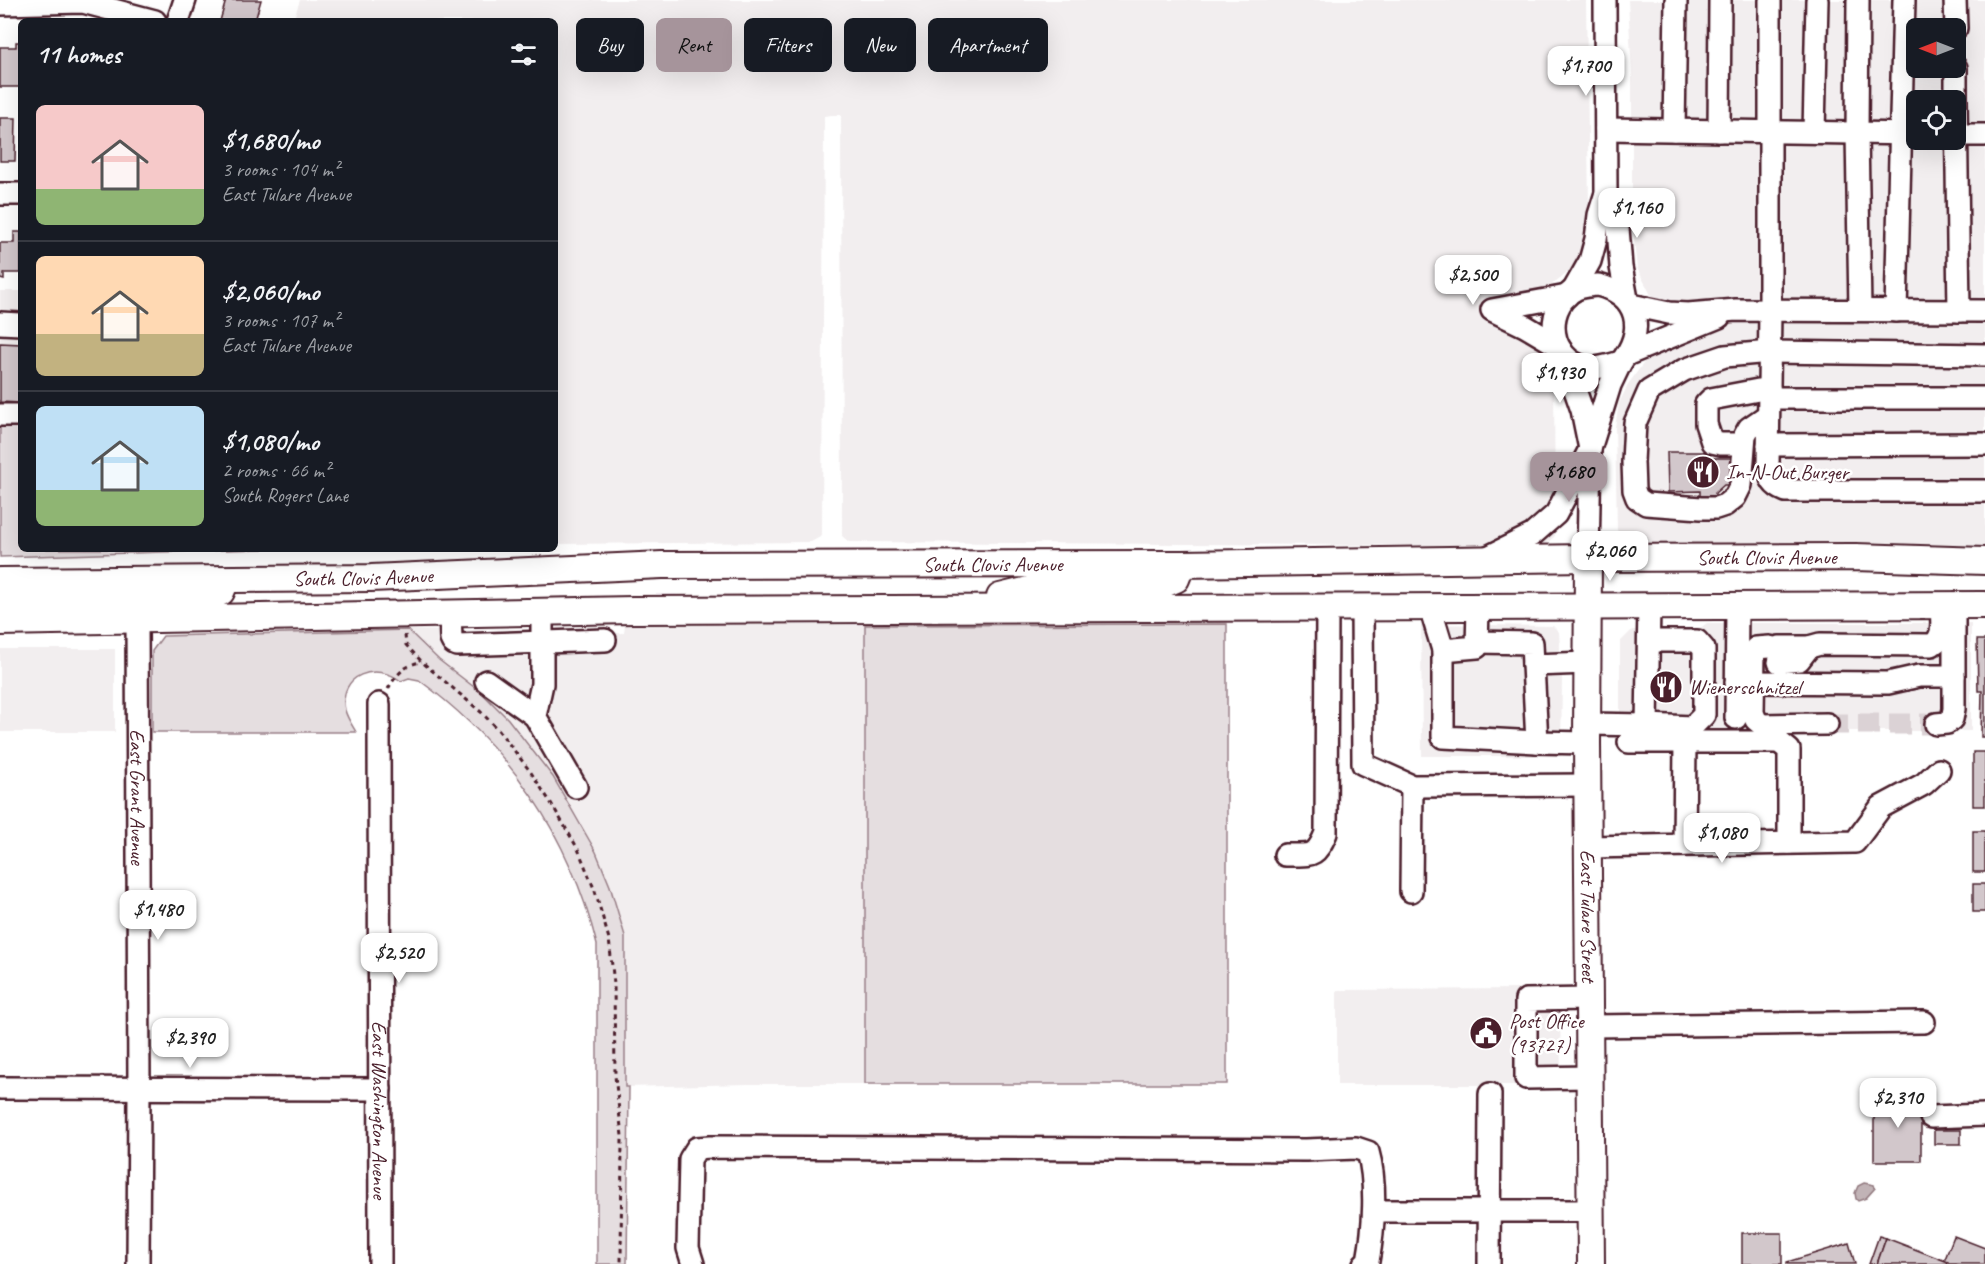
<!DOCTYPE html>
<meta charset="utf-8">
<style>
body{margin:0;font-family:Caveat,sans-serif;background:#242831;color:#f1f3f6;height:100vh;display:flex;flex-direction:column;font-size:22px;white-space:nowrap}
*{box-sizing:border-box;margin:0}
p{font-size:20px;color:#9ea1a6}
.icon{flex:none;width:33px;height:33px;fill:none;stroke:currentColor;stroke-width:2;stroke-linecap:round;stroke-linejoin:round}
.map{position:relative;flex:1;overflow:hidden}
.panel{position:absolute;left:18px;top:18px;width:540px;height:534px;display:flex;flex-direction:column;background:#171b24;border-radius:9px;box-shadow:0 6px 24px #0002}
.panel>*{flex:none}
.hud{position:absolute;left:576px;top:18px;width:570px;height:54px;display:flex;gap:12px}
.needle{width:39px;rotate:270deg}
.buttons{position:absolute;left:1906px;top:18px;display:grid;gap:12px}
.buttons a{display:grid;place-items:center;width:60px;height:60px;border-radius:9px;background:#171b24;box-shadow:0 6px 24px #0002;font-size:30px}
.price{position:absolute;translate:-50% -51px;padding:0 14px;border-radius:12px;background:#fff;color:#222;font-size:20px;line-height:39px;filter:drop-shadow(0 2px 3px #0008)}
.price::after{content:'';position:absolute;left:50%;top:36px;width:18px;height:14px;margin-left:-9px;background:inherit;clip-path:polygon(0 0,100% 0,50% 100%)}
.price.selected{background:#a6949b;color:#111}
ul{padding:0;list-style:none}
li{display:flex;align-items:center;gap:18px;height:150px;padding:0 18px}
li+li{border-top:2px solid #363941}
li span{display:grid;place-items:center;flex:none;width:168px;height:120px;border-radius:9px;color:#555}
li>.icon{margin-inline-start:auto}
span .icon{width:72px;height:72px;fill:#fffc;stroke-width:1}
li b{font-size:26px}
h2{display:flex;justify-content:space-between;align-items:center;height:72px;padding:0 18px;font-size:26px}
.chip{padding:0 21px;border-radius:9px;background:#171b24;box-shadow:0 6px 24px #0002;font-size:21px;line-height:54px}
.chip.selected{background:#a6949b;color:#111}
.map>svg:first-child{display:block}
.built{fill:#f2eeef;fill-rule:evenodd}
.green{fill:#e5dee0;stroke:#987e86;stroke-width:1.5}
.water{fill:#c1b3b6;stroke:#91787e;stroke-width:1.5}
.building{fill:#d2c7cb;stroke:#4a1f2b;stroke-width:1.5}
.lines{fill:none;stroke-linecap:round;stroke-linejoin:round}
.minor-tunnel{stroke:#dbd2d5;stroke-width:21;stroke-dasharray:21 10;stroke-linecap:butt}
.minor-casing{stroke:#4a1f2b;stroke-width:26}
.major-casing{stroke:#4a1f2b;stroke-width:30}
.path{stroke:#4a1f2b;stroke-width:3;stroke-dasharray:4.5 4.5;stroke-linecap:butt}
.minor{stroke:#fff;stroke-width:21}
.major{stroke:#fff;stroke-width:26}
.labels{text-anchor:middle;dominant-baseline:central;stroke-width:5;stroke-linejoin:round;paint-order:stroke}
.poi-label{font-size:21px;fill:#4a1f2b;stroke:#fff;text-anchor:start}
.street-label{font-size:21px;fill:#4a1f2b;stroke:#fff}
</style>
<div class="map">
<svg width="1985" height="1264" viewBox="0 0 1985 1264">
<rect width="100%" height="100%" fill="#fff"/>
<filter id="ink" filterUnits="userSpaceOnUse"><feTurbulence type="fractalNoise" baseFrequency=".0167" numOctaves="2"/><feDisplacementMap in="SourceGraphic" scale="12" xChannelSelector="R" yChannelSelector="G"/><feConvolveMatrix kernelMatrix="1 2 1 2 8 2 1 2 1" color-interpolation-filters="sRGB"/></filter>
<g filter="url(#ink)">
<g class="built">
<path d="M300,0H1586L1589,207L1586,241L1571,269L1550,286L1507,297L1505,329L1525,335L1544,349L1554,374L1555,536L1544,546L849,542L842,536L841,115H832L824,116L822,536L811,542L555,544V21H293Z"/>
<path d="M1628,0H1985V548L1641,550L1626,545L1617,530L1615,427L1619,403L1629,383L1645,361L1704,337L1698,302L1673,303L1651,295L1637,268L1632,222V77ZM1917,28H1956V68H1917ZM1917,100H1956V140H1917Z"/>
<rect x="0" y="291" width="21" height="131"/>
<path d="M1707,623H1971V731H1620V642L1632,630L1699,629Z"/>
<path d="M1421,624L1553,626L1559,632L1562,679L1561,756H1422Z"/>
<path d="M625,625H865V1084H748L625,1087V936L610,886L596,852L531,747L508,719L483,694L439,660L408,630L624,633Z"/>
<rect x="0" y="649" width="115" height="83"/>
<path d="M1560,989L1561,1085H1337V990Z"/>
</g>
<g class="green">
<path d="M0,422H21V549H264L0,557Z"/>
<path d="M1227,624V1084H865V625Z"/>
<path d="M408,630L439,660L483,694L508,719L553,777L596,852L610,886L625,936V1087H629L627,1264H597V945C570,836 509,746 419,680L409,678L401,681C376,662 338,674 345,710C347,718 352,725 356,732H152V651L163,636Z"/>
</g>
<path class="water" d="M1864,1183L1874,1185L1875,1188L1866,1198L1858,1201L1856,1199L1855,1193L1858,1186Z"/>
<g class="building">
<path d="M226,0H261L255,21H220Z"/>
<path d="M16,42H21V87H0V47H16Z"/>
<path d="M0,118H16L15,161H0Z"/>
<path d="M14,232H21V273H4V280L0,279V243H14Z"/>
<path d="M0,343L21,344V403L0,402Z"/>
<path d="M1667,452H1707L1708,458H1738V485H1724L1715,493V505H1700V491L1668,492Z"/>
<path d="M1977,640H1985V737H1981L1982,691H1978Z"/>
<rect x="1973" y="752" width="12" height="54"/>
<rect x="1973" y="831" width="12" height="41"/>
<rect x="1973" y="884" width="12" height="28"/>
<path d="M1921,1097V1161H1874V1098Z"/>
<rect x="1934" y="1130" width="27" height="14"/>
<rect x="1742" y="1233" width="40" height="31"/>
<path d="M1879,1236L1886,1238L1877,1264H1869Z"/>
<path d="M1954,1236L1985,1248V1264H1943Z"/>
<path d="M1886,1238L1948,1262L1947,1264H1877Z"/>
<path d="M1849,1243L1855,1264H1787V1262Z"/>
</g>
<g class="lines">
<path class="minor-tunnel" d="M1827,724H1936"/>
<g class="minor-casing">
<g id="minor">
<path d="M1770,0V310L1768,466C1770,480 1773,486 1786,491H1985"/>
<path d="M1858,0L1857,133L1860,310"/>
<path d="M1955,0L1956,28"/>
<path d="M0,4L83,2L155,21"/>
<path d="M178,21L185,0"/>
<path d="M1956,68V100"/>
<path d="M1956,101L1959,311"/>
<path d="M1606,129L1917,134"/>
<path d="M1674,130L1676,0"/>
<path d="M1719,131L1720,0"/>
<path d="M1814,132L1817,0"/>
<path d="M1956,135H1985"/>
<path d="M1606,193L1617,215L1621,267L1627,299"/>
<path d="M0,194H21"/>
<path d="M1598,285C1639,295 1646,330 1621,362C1609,365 1597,370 1584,367C1550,358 1544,312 1571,292C1579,286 1589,286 1598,285Z"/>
<path d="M1573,291L1590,261L1596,239L1599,215L1606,193L1605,0"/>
<path d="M1631,305L1669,313L1688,314L1736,310L1985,311"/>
<path d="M1896,311L1904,0"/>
<path d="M0,323L21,324"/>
<path d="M1557,345L1525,326L1492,310L1567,296"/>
<path d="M1561,350L1582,410L1590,449L1588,558"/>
<path d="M1626,355L1719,317"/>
<path d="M1769,398H1985"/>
<path d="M0,415H21"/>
<path d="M1768,415L1749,428L1745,435L1741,485L1735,497L1725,505L1716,508H1701L1646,504L1637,498L1634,490L1633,462L1635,423L1649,391L1684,370L1725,356L1770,352L1985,355"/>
<path d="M1743,444H1721L1712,442L1706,424V404L1711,399L1769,388"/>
<path d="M1768,445L1985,444"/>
<path d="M1484,559L1532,535L1556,514L1590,449L1610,385L1621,362"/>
<path d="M1362,607L1363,764L1412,786L1588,785"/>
<path d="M1430,607L1443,650L1477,647L1478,607"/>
<path d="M542,611V684L535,716L576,787"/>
<path d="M450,613L451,639L453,643L457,645L605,640"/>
<path id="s1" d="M137,619L139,1089L138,1264"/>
<path d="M1649,641H1697L1704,649V679"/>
<path d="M1477,642L1532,643L1533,665"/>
<path d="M1770,647L1756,648L1754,653L1753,713L1756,720L1762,725L1827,724"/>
<path d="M1779,647H1809L1820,644L1932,645C1946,637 1941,618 1941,605"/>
<path d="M1443,650V737L1537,742"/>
<path d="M1779,662L1799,660L1809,647"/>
<path d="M486,681L535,716"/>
<path d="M1736,682L1888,683L1919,676H1954"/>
<path id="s2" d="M379,704L380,1264"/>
<path d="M1736,718L1737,605"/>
<path d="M1588,724L1647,725L1649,605"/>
<path d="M1936,724L1947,723L1952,719L1954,709V615"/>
<path d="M1647,725L1692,727L1704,715V694"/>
<path d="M1629,742H1779L1789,750V843"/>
<path d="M1587,743L1537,742L1533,665L1588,663"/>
<path d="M1684,845L1685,742"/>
<path d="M1588,847L1855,842L1881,807L1924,784L1939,770"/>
<path d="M1285,855C1310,854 1315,860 1326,833L1327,607"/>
<path d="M1411,891L1412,786"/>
<path d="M1590,1026L1924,1022"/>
<path d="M1589,1077L1526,1078V1000L1590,999"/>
<path d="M0,1088L380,1089"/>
<path d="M1931,1117L1985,1115"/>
<path d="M1374,1211H1591"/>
<path d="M693,1264L688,1248L690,1159L697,1148L710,1147L1306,1150L1356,1148L1368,1152C1377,1183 1374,1229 1368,1261L1364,1264"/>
<path d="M1489,1264L1490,1094"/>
</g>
</g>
<g class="major-casing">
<g id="major">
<path id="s3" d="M1588,558L1587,743L1591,1264"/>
<path id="s4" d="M0,581L371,578L662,565L1182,564L1588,558L1855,557L1985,561"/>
<path d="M1000,597L1037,588L1159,586L1176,579L1182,564"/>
<path d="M0,603H19L49,594"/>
<path d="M32,612L78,600L208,598L221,592L226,580"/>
<path d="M0,622L633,610L1985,605"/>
</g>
</g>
<g class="path">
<path d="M405,635L406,645L422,662L481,712L499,731L530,771L551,803L578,849L595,891L609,939L614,984L615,1076L622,1136L621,1264"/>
<path d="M388,689C396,675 405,664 422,662"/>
</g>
<use href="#minor" class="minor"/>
<use href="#major" class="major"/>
</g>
</g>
<defs>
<g id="restaurant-disc" transform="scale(1.725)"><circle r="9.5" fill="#4a1f2b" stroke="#fff"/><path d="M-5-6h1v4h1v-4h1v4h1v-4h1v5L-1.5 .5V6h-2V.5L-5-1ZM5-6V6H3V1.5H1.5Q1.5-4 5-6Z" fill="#fff"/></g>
<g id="civic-disc" transform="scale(1.725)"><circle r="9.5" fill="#4a1f2b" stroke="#fff"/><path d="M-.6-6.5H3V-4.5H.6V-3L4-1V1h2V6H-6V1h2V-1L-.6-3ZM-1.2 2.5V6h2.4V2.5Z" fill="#fff"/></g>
</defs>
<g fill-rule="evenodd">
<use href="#restaurant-disc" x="1703" y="472"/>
<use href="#restaurant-disc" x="1666" y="687"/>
<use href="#civic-disc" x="1486" y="1033"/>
</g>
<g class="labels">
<g class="poi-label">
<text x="1726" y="472">In-N-Out Burger</text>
<text x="1689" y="687">Wienerschnitzel</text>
<text x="1509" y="1021">Post Office<tspan x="1509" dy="24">(93727)</tspan></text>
</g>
<g class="street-label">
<text stroke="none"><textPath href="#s4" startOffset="1767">South Clovis Avenue</textPath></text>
<text stroke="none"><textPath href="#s4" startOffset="993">South Clovis Avenue</textPath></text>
<text stroke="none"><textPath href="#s4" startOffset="363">South Clovis Avenue</textPath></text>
<text stroke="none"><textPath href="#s1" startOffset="178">East Grant Avenue</textPath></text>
<text stroke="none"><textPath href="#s3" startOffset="358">East Tulare Street</textPath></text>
<text stroke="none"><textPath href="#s2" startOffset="406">East Washington Avenue</textPath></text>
</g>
</g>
</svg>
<div class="buttons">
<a><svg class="needle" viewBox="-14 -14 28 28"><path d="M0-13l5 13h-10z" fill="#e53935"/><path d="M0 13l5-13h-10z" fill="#9ea1a6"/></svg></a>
<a><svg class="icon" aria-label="locate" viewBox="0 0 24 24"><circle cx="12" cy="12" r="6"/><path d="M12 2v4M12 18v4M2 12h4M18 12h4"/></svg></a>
</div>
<b class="price" style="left:1586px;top:97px">$1,700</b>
<b class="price" style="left:1637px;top:239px">$1,160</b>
<b class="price" style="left:1473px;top:306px">$2,500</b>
<b class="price" style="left:1560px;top:404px">$1,930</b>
<b class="price selected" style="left:1569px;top:503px">$1,680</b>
<b class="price" style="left:1610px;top:582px">$2,060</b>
<b class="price" style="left:1722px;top:864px">$1,080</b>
<b class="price" style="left:158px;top:941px">$1,480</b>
<b class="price" style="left:399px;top:984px">$2,520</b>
<b class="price" style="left:190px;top:1069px">$2,390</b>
<b class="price" style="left:1898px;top:1129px">$2,310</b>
<div class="hud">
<a class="chip">Buy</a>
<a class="chip selected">Rent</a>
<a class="chip">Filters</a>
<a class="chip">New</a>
<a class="chip">Apartment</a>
</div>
<section class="panel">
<h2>11 homes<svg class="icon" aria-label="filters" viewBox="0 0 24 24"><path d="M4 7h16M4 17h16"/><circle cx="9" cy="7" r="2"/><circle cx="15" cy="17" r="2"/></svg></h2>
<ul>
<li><span style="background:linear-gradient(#f6c9c9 70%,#8fb573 0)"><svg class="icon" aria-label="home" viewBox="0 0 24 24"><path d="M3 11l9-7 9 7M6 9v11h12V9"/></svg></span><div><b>$1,680/mo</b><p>3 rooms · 104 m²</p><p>East Tulare Avenue</p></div></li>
<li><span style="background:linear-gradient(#ffd9b3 65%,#c2b280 0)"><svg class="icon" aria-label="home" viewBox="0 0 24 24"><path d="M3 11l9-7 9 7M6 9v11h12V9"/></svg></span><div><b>$2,060/mo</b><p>3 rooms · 107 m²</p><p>East Tulare Avenue</p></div></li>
<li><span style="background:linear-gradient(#bfe0f5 70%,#8fb573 0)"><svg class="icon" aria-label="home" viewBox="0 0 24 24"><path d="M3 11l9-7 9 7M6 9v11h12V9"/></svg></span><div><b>$1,080/mo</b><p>2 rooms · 66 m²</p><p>South Rogers Lane</p></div></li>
</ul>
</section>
</div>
